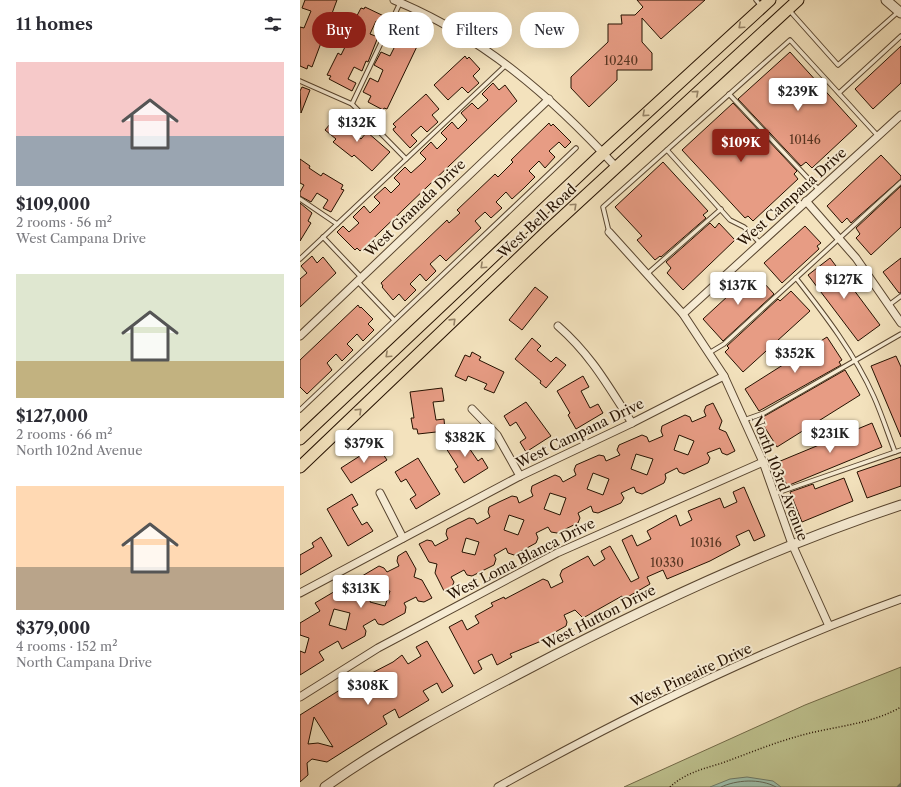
<!DOCTYPE html>
<meta charset="utf-8">
<style>
body{margin:0;font-family:"Libre Caslon Text",serif;background:#f7f7f7;color:#2b2b33;height:100vh;display:flex;flex-direction:column;font-size:15px;white-space:nowrap}
*{box-sizing:border-box;margin:0}
p{font-size:13px;color:#7c7c81}
.icon{flex:none;width:22px;height:22px;fill:none;stroke:currentColor;stroke-width:2;stroke-linecap:round;stroke-linejoin:round}
.map{position:relative;flex:1;overflow:hidden}
.details{display:flex;flex-direction:column;background:#fff;width:300px}
.details>*{flex:none}
.top-card{position:absolute;left:12px;top:12px;width:380px;height:36px;display:flex;gap:8px}
.price{position:absolute;translate:-50% -34px;padding:0 9px;border-radius:4px;background:#fff;color:#222;font-size:13px;line-height:26px;filter:drop-shadow(0 1px 2px #0008)}
.price::after{content:'';position:absolute;left:50%;top:24px;width:12px;height:9px;margin-left:-6px;background:inherit;clip-path:polygon(0 0,100% 0,50% 100%)}
.price.active{background:#8f2418;color:#fff}
ul{padding:0;list-style:none}
li{display:grid;align-content:center;gap:8px;height:212px;padding:0 16px}
li span{display:grid;place-items:center;height:124px;border-radius:0px;color:#555}
li>.icon{margin-inline-start:auto}
span .icon{width:72px;height:72px;fill:#fffc;stroke-width:1}
li b{font-size:17px}
h2{display:flex;justify-content:space-between;align-items:center;height:48px;padding:0 16px;font-size:17px}
.tag{padding:0 14px;border-radius:18px;background:#fff;box-shadow:0 4px 16px #0002;font-size:14px;line-height:36px}
.tag.active{background:#8f2418;color:#fff}
main{display:flex;flex:1;min-height:0}
.map>svg:first-child{display:block}
.green{fill:#bec28f;stroke:#726a48}
.water{fill:#9dbfab;stroke:#6d7967}
.lines{fill:none;stroke-linecap:round;stroke-linejoin:round}
.shore{stroke:#616856;stroke-width:1}
.stream{stroke:#6d7967;stroke-width:2.5}
.building{fill:#e79c84;stroke:#251100;fill-rule:evenodd}
.service-casing{stroke:#58452f;stroke-width:5.5}
.minor-casing{stroke:#58452f;stroke-width:9}
.tertiary-casing{stroke:#58452f;stroke-width:11}
.primary-casing{stroke:#251100;stroke-width:13}
.path{stroke:#251100;stroke-width:1.5;stroke-dasharray:1 2;stroke-linecap:butt}
.service{stroke:#f7ecd4;stroke-width:3.5}
.minor{stroke:#f7ecd4;stroke-width:7}
.tertiary{stroke:#f7ecd4;stroke-width:9}
.primary{stroke:#f3e2bd;stroke-width:11}
.oneway{stroke:#968468}
.labels{text-anchor:middle;dominant-baseline:central;stroke-width:4;stroke-linejoin:round;paint-order:stroke}
.number-label{font-size:12px;fill:#563421}
.street-label{font-size:14px;fill:#251100;stroke:#f7ecd4}
</style>
<main>
<section class="details">
<h2>11 homes<svg class="icon" aria-label="filters" viewBox="0 0 24 24"><path d="M4 7h16M4 17h16"/><circle cx="9" cy="7" r="2"/><circle cx="15" cy="17" r="2"/></svg></h2>
<ul>
<li><span style="background:linear-gradient(#f6c9c9 60%,#9aa5b1 0)"><svg class="icon" aria-label="home" viewBox="0 0 24 24"><path d="M3 11l9-7 9 7M6 9v11h12V9"/></svg></span><div><b>$109,000</b><p>2 rooms · 56 m²</p><p>West Campana Drive</p></div></li>
<li><span style="background:linear-gradient(#dfe7d0 70%,#c2b280 0)"><svg class="icon" aria-label="home" viewBox="0 0 24 24"><path d="M3 11l9-7 9 7M6 9v11h12V9"/></svg></span><div><b>$127,000</b><p>2 rooms · 66 m²</p><p>North 102nd Avenue</p></div></li>
<li><span style="background:linear-gradient(#ffd9b3 65%,#b9a48a 0)"><svg class="icon" aria-label="home" viewBox="0 0 24 24"><path d="M3 11l9-7 9 7M6 9v11h12V9"/></svg></span><div><b>$379,000</b><p>4 rooms · 152 m²</p><p>North Campana Drive</p></div></li>
</ul>
</section>
<div class="map">
<svg width="601" height="787" viewBox="0 0 601 787">
<rect width="100%" height="100%" fill="#f3e2bd"/>
<filter id="stains"><feTurbulence type="fractalNoise" baseFrequency=".005" numOctaves="4"/><feColorMatrix values="0 0 0 0 .2 0 0 0 0 .09 0 0 0 0 .02 0 0 0 .5 -.17"/></filter>
<radialGradient id="worn" r=".72"><stop offset=".6" stop-color="#630" stop-opacity="0"/><stop offset="1" stop-color="#630" stop-opacity=".3"/></radialGradient>
<path class="green" d="M601,667V787H324L505,705Z"/>
<path class="water" d="M447,777L473,781L481,787H410L430,779Z"/>
<g class="lines">
<path class="shore" d="M421,787C436,780 460,778 476,787"/>
<path class="stream" d="M598,787L601,784"/>
</g>
<g class="building">
<path d="M5,0H37L12,67L8,65L7,69L0,66V27L4,28L11,11L2,8Z"/>
<path d="M337,0H405L361,39L342,18V42L352,53V70H317V80L289,107L271,88V77L308,42V24H322L321,15H335L343,7Z"/>
<path d="M65,7L88,18L84,25L76,21L70,34L78,37L68,62L66,61L62,71L54,67L48,79L56,83L52,91L29,79L31,76L27,75L38,53L41,55L53,31L50,29L61,8L64,9Z"/>
<path d="M106,24L121,31L120,34L122,36L87,109L84,108L83,110L68,102L71,96L63,92L70,78L78,82L83,70L74,65L81,52L90,56L96,44L88,40L95,27L103,31Z"/>
<path d="M601,46V83L573,109L555,89Z"/>
<path d="M490,52L557,126L512,168L506,162L501,166L438,99Z"/>
<path d="M165,56L167,59L169,57L180,69L173,76L179,83L168,93L162,87L148,100L134,85Z"/>
<path d="M193,83L199,90L205,85L217,101L60,251L57,248L55,250L37,232L43,226L49,232L59,223L53,217L64,206L70,213L80,203L74,197L85,187L91,193L100,184L94,178L105,167L111,173L121,164L126,159L120,153L131,142L137,149L147,139L141,133L152,122L158,129L167,120L161,113L172,103L178,109L188,100L182,94Z"/>
<path d="M2,87L10,90L1,113L0,91Z"/>
<path d="M126,94L139,109L132,115L138,122L127,132L121,126L111,135L117,141L110,148L94,131L93,129L96,127L93,124Z"/>
<path d="M433,103L497,171L494,174L498,179L453,221L448,216L445,218L382,150Z"/>
<path d="M45,114L57,123L51,130L61,139L67,132L90,152L72,171L54,155L52,157L33,142L36,139L25,130L36,117L39,120Z"/>
<path d="M249,123L251,126L253,124L271,142L265,148L259,142L249,151L255,157L245,168L239,161L229,171L235,177L224,188L212,199L206,192L196,202L202,208L191,218L185,212L175,221L181,228L146,261L140,255L130,264L136,271L126,281L120,274L110,284L116,290L105,301L99,294L93,300L82,287L83,286L81,283L147,220L149,223L160,213L157,210L195,174L198,177L213,162L211,160Z"/>
<path d="M581,155L601,176V179L551,223L547,218L542,223L527,206Z"/>
<path d="M0,159L10,166L9,168L21,176L23,173L43,185L41,189L44,190L31,212L23,208L28,200L17,193L11,202L0,196V192L4,185L0,183Z"/>
<path d="M363,162L408,211L403,215L406,218L361,257L360,256L355,260L337,240L342,236L315,207Z"/>
<path d="M601,186V227L571,255L556,238L560,234L556,228Z"/>
<path d="M0,203L12,213L8,221L11,223L0,241Z"/>
<path d="M410,223L415,228L419,223L435,240L383,290L367,273L371,268L366,262Z"/>
<path d="M505,226L521,243L517,246L519,249L482,283L464,263Z"/>
<path d="M12,256L17,263L23,257L36,273L0,307V279L7,273L1,266Z"/>
<path d="M530,258L580,325L558,341L508,275Z"/>
<path d="M601,258V293H599L583,272Z"/>
<path d="M454,272L474,294L423,341L403,319Z"/>
<path d="M235,287L248,297L222,330L209,320Z"/>
<path d="M491,291L510,311L443,372L425,352L429,348L427,346L478,299L480,301Z"/>
<path d="M58,305L60,308L61,307L73,319L68,324L74,330L63,341L57,334L47,344L53,350L42,361L36,354L27,363L32,370L7,394L0,387V360Z"/>
<path d="M527,337L542,360L539,362L541,365L459,411L445,389Z"/>
<path d="M232,338L241,346L237,350L251,362L256,357L266,365L246,388L240,383L241,381L215,359Z"/>
<path d="M172,352L181,357L179,360L204,372L194,393L184,389L187,384L168,376L166,381L155,376L165,355L170,357Z"/>
<path d="M596,356L601,367V437L571,366Z"/>
<path d="M545,370L560,395L477,447L462,423L465,421L463,417Z"/>
<path d="M283,376L289,387L281,391L290,408L298,404L303,413L276,429L268,415L270,413L257,391Z"/>
<path d="M142,388L144,401L133,402L136,420L144,419L145,431L118,434L117,429H113L111,418H114L110,392Z"/>
<path d="M226,402L251,436L226,452L220,442L226,438L216,422L210,426L204,416Z"/>
<path d="M413,403L422,421L419,429L426,432L435,451L427,455L422,453L420,448L407,453L410,458L408,463L384,474L379,472L377,468L365,474L366,478L364,483L342,494L336,492L334,487L321,493L324,498L321,503L298,513L293,512L291,506L278,513L280,518L278,523L257,533L251,532L248,527L236,533L238,538L236,543L214,555L208,553L206,548L194,555L196,559L194,565L172,576L167,575L164,570L151,577L154,582L152,587L144,591L135,573L137,564L129,562L119,544L127,540L132,541L135,546L148,539L146,534L147,529L169,518L174,519L177,524L190,517L188,512L189,507L199,502L212,496L217,497L219,503L233,496L231,491L232,486L255,475L260,477L263,482L276,475L274,470L276,465L299,455L304,456L306,461L320,455L317,450L319,445L342,435L347,437L349,442L363,436L361,431L362,426L385,415L390,417L392,422L406,416L404,411L406,406ZM379,435L394,441L388,455L374,450ZM336,454L353,459L347,475L331,469ZM293,473L309,479L303,495L287,489ZM250,493L266,498L260,515L244,509ZM209,515L224,520L218,535L204,530ZM166,538L179,542L175,555L162,552Z"/>
<path d="M572,423L582,447L487,486L478,462Z"/>
<path d="M166,431L172,441L167,445L178,461L182,458L188,468L164,483L155,469L158,467L144,445Z"/>
<path d="M77,445L87,460L51,483L41,468Z"/>
<path d="M601,457V486L567,498L557,472Z"/>
<path d="M118,458L140,494L116,509L110,499L116,495L106,479L101,482L95,472Z"/>
<path d="M544,478L553,501L502,522L490,492L513,484L515,489Z"/>
<path d="M444,487L465,536L454,541L449,530L436,536L440,545L410,561L367,579L363,570L347,577L350,584L324,599L322,596L283,618L275,610L264,615L267,622L266,626L250,635L251,637L210,654L212,657L197,665L192,654L178,661L182,669L174,674L149,627L162,620L167,630L179,623L175,616L193,606L191,603L204,597L205,599L243,579L248,581L251,588L263,582L260,575L262,570L288,556L294,566L305,559L301,551L310,546L331,582L339,578L322,540L332,535L337,546L351,539L347,531L376,515L380,526L392,520L388,511L420,498L424,508L437,502L433,492Z"/>
<path d="M52,494L58,505L52,508L62,525L67,522L73,531L48,546L27,509Z"/>
<path d="M21,537L32,556L0,575V555L14,547L12,543Z"/>
<path d="M106,551L116,569L114,577L122,580L132,598L124,602L118,601L116,597L104,603L106,607L105,613L83,625L78,624L75,619L63,626L66,631L65,636L42,649L38,641L19,652L24,660L0,675V651L5,653L9,638L0,635V623L20,611L15,603L37,590L43,591L46,596L58,589L55,584L57,579L79,566L84,568L87,572L99,566L97,561L98,556ZM74,587L90,591L85,606L70,602ZM34,609L50,613L46,630L29,625Z"/>
<path d="M127,641L153,686L142,693L137,683L123,691L129,700L99,718L95,709L83,716L87,724L27,762L12,759L7,763L8,775L0,782V715L43,688L93,662L102,655L108,664L121,656L116,647ZM14,717L33,747L18,743L8,744Z"/>
</g>
<g class="lines">
<g class="service-casing">
<g id="service">
<path d="M456,0L461,6"/>
<path d="M489,10L538,65L598,12"/>
<path d="M0,81L52,104L106,159"/>
<path d="M539,93L601,36"/>
<path d="M429,94L519,190"/>
<path d="M52,104L100,3"/>
<path d="M367,150L430,220L444,227L460,243"/>
<path d="M0,199L37,224"/>
<path d="M309,232L303,207L490,40L578,136"/>
<path d="M23,237L61,277"/>
<path d="M0,259L206,65"/>
<path d="M347,274L421,209"/>
<path d="M496,278C525,315 555,354 574,397C582,415 588,434 595,452"/>
<path d="M57,281L94,320"/>
<path d="M589,305L601,296"/>
<path d="M409,353L424,344L601,182"/>
<path d="M0,410L276,148"/>
<path d="M444,420L464,413L601,334"/>
<path d="M474,494L601,450"/>
</g>
</g>
<g class="minor-casing">
<g id="minor">
<path d="M94,0C182,36 252,97 316,167"/>
<path d="M506,201L556,258L601,323"/>
<path d="M309,232L383,314L424,376L463,462L492,544L529,626"/>
<path d="M383,314L601,115"/>
<path d="M258,326C292,356 308,386 332,423"/>
<path d="M0,336L249,99"/>
<path d="M172,409L197,435L220,476"/>
<path d="M80,493L103,538"/>
<path d="M0,593L220,476L332,423L424,376"/>
<path d="M0,697L78,648L257,553L463,462"/>
<path d="M198,787C327,715 462,649 601,599"/>
</g>
</g>
<g class="tertiary-casing">
<g id="tertiary">
<path d="M586,0L601,13"/>
<path d="M25,787C88,742 157,706 226,670C347,606 471,548 601,505"/>
</g>
</g>
<g class="primary-casing">
<g id="primary">
<path d="M0,439L303,153L470,0"/>
<path d="M0,467L246,232L498,0"/>
</g>
</g>
<path class="path" d="M370,787C385,773 403,769 422,763C447,754 473,743 499,736C533,726 570,725 601,707"/>
<use href="#service" class="service"/>
<use href="#minor" class="minor"/>
<use href="#tertiary" class="tertiary"/>
<use href="#primary" class="primary"/>
</g>
<defs><path id="oneway-chevron" d="M-2-3.5L2.5 0L-2 3.5" fill="none" stroke-width="1.6" stroke-linecap="round" stroke-linejoin="round"/></defs>
<g class="oneway">
<use href="#oneway-chevron" transform="translate(441 26) rotate(138)"/>
<use href="#oneway-chevron" transform="translate(396 93) rotate(-42)"/>
<use href="#oneway-chevron" transform="translate(345 114) rotate(138)"/>
<use href="#oneway-chevron" transform="translate(274 206) rotate(-43)"/>
<use href="#oneway-chevron" transform="translate(183 266) rotate(137)"/>
<use href="#oneway-chevron" transform="translate(153 321) rotate(-44)"/>
<use href="#oneway-chevron" transform="translate(88 355) rotate(137)"/>
<use href="#oneway-chevron" transform="translate(59 411) rotate(-44)"/>
</g>
<g class="labels">
<g class="number-label">
<text x="321" y="60">10240</text>
<text x="505" y="139">10146</text>
<text x="406" y="542">10316</text>
<text x="367" y="562">10330</text>
</g>
<g class="street-label">
<text transform="translate(492 197) rotate(-42)">West Campana Drive</text>
<text transform="translate(115 208) rotate(-44)">West Granada Drive</text>
<text transform="translate(237 221) rotate(-43)">West Bell Road</text>
<text transform="translate(280 433) rotate(-26)">West Campana Drive</text>
<text transform="translate(480 478) rotate(69)">North 103rd Avenue</text>
<text transform="translate(221 559) rotate(-27)">West Loma Blanca Drive</text>
<text transform="translate(299 617) rotate(-27)">West Hutton Drive</text>
<text transform="translate(391 675) rotate(-25)">West Pineaire Drive</text>
</g>
</g>
<rect width="100%" height="100%" filter="url(#stains)"/>
<rect width="100%" height="100%" fill="url(#worn)"/>
</svg>
<b class="price" style="left:498px;top:112px">$239K</b>
<b class="price" style="left:57px;top:143px">$132K</b>
<b class="price active" style="left:441px;top:163px">$109K</b>
<b class="price" style="left:544px;top:300px">$127K</b>
<b class="price" style="left:438px;top:306px">$137K</b>
<b class="price" style="left:495px;top:374px">$352K</b>
<b class="price" style="left:530px;top:454px">$231K</b>
<b class="price" style="left:165px;top:458px">$382K</b>
<b class="price" style="left:64px;top:464px">$379K</b>
<b class="price" style="left:61px;top:609px">$313K</b>
<b class="price" style="left:68px;top:706px">$308K</b>
<div class="top-card">
<a class="tag active">Buy</a>
<a class="tag">Rent</a>
<a class="tag">Filters</a>
<a class="tag">New</a>
</div>
</div>
</main>
